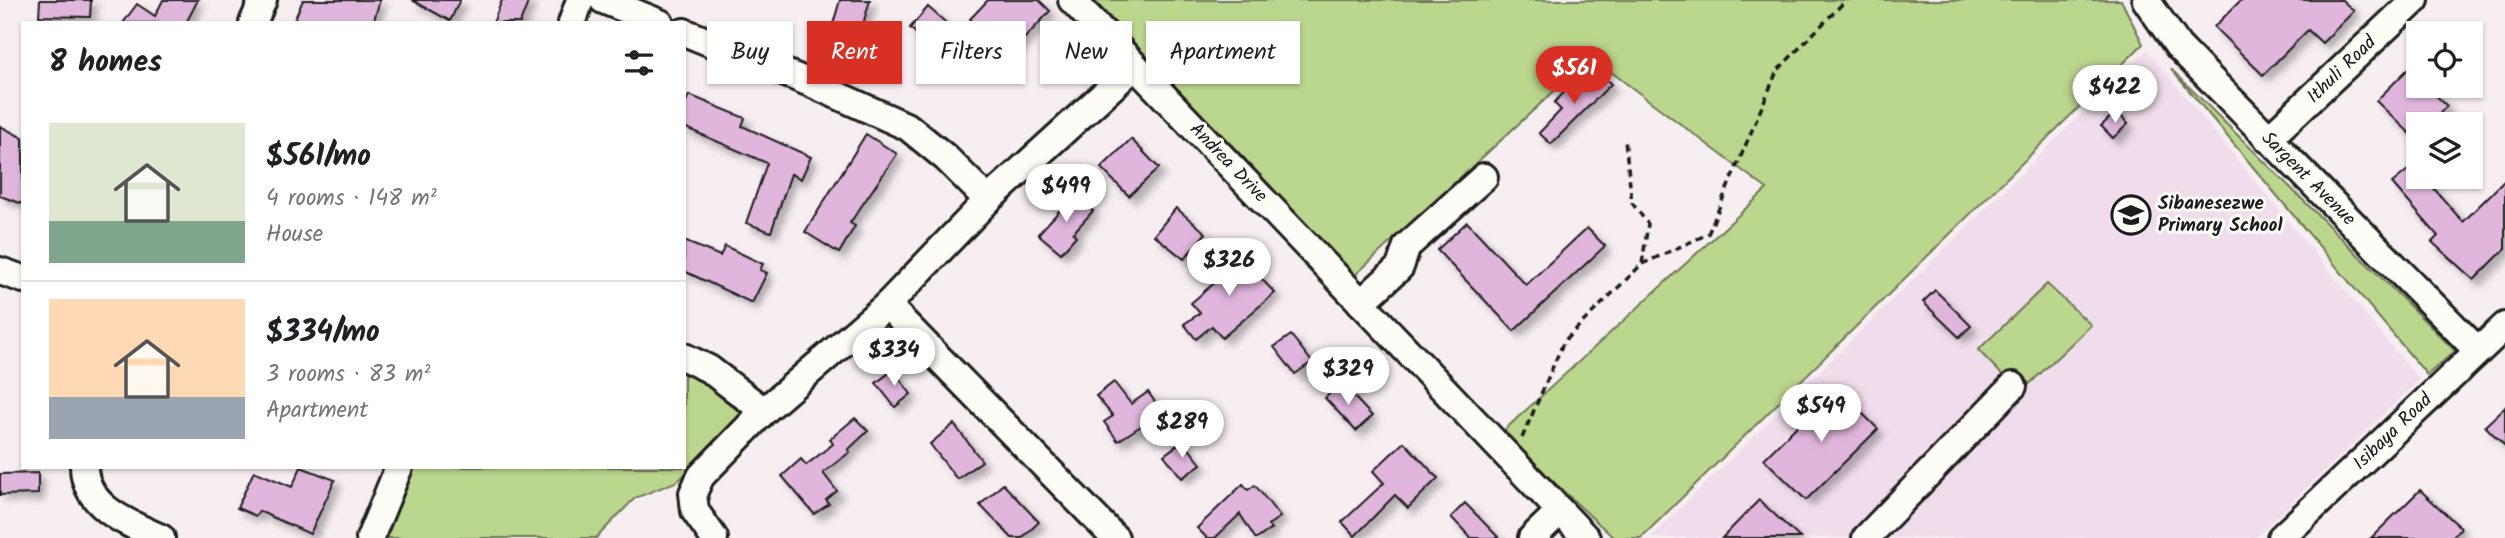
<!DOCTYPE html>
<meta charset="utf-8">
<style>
body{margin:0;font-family:Kalam,sans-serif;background:#f2f2f2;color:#202124;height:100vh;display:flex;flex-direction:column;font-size:26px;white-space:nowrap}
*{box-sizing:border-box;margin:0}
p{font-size:23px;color:#757577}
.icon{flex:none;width:38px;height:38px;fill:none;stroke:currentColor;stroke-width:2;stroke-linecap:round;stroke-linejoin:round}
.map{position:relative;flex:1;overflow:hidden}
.drawer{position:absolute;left:21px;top:21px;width:665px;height:448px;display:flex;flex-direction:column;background:#fff;border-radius:0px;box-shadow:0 2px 5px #0004}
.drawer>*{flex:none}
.guide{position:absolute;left:707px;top:21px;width:665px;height:63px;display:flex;gap:14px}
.fabs{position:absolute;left:2406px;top:21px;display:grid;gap:14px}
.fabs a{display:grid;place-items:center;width:77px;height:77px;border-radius:0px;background:#fff;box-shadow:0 2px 5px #0004;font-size:35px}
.price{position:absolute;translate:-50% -60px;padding:0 16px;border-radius:24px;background:#fff;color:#222;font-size:23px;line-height:46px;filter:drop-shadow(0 2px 4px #0008)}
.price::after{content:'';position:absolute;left:50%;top:42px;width:21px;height:16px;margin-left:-10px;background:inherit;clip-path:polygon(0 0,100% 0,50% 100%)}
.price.on{background:#d93025;color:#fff}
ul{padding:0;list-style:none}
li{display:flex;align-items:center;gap:21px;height:175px;padding:0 28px}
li+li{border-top:2px solid #e0e0e0}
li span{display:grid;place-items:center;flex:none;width:196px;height:140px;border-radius:0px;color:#555}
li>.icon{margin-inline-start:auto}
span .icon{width:84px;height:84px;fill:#fffc;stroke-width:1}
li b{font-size:30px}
h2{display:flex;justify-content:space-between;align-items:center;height:84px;padding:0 28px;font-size:30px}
.chip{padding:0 24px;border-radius:0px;background:#fff;box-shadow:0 2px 5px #0004;font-size:24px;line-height:63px}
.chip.on{background:#d93025;color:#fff}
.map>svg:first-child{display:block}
.built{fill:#f0ddec}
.green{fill:#bbd68d;stroke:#6c7954;stroke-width:2}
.building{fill:#e0b6dd;stroke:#1c1c1c;stroke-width:2;filter:url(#shadow)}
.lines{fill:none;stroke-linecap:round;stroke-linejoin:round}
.minor-casing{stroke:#1c1c1c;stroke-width:32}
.path{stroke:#1c1c1c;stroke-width:3.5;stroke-dasharray:7 5;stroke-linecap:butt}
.minor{stroke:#fdfcf7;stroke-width:26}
.labels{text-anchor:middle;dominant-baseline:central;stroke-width:6;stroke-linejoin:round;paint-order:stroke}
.street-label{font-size:19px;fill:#1c1c1c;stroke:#fdfcf7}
.poi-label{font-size:19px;font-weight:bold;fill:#1c1c1c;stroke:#fdfcf7;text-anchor:start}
</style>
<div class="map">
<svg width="2505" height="538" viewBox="0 0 2505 538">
<defs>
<filter id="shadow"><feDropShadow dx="6" dy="6" stdDeviation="3.5" flood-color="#0004"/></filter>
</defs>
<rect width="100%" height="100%" fill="#f7eef2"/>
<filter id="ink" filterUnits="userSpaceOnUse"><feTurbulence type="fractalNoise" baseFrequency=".0143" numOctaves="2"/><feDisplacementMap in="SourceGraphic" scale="14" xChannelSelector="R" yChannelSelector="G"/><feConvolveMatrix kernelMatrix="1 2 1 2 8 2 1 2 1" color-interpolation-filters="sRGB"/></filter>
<g filter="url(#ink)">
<path class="built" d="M2147,50L2419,380L2255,538H1650Z"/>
<g class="green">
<path d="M1094,0H2121L2143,44L1641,538H1614L1501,433L1767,189L1591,57L1352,278Z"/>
<path d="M2171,69L2455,351L2427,375Z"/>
<path d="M2047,284L2091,325L2020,393L1978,350Z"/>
<path d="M684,372L700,379L743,415L678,481L635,498L596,538H386L415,467H684Z"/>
</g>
<g class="building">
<path d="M40,0H91L90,17L39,16Z"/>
<path d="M163,0H198L186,23H123L137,4L155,16Z"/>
<path d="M303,0H380L373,23H293Z"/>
<path d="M412,0H460L450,21Z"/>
<path d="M502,0H529L520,23H493Z"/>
<path d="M840,0H870L857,45L829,38Z"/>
<path d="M988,0H1039L1050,11L999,66L984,52L994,42L970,19Z"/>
<path d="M2241,0H2342L2354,11L2322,43L2308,30L2263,75L2214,27Z"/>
<path d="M928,7L952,28L934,49L910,28Z"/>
<path d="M2408,69L2418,79V86H2426L2447,106L2429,124H2418V141L2376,101Z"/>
<path d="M1599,72L1611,84L1551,144L1539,133L1561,110L1554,103L1571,85L1578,91Z"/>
<path d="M689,95L745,118L742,126L811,157L801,179L791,174L771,232L746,223L767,163L684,127V106Z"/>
<path d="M2117,111L2128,124L2113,138L2101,126Z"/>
<path d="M0,126L23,138V204L0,196Z"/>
<path d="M866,134L897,154L850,223L855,226L839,253L805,232Z"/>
<path d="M1131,139L1159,168L1129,196L1101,168Z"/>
<path d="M2414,165L2418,177H2424L2463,222L2505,180V249L2474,280L2432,242L2438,236L2392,183Z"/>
<path d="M1075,194L1093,211L1073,233L1076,236L1061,253L1038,234Z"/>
<path d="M1176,208L1206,233L1184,259L1154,235Z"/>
<path d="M1467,222L1526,285L1587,228L1605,246L1514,331L1437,250Z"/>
<path d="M684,241L720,256L725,246L763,264L760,270L767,273L752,303L684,271Z"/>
<path d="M1236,252L1275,293L1222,338L1212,326L1196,339L1184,324L1200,313L1191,303L1214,283L1209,278Z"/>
<path d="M1935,290L1971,326L1959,337L1923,302Z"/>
<path d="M1291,335L1312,362L1295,374L1274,347Z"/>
<path d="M893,370L911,394L895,407L876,383Z"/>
<path d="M1114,382L1131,404L1148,392L1162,412L1118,441L1104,422L1113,416L1096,396Z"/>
<path d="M1341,383L1372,416L1356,431L1325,398Z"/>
<path d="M1836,387L1878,429L1806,500L1764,459Z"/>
<path d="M2505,407V446L2485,426Z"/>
<path d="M855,418L868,431L848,450L850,452L823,473L837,491L826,500L829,504L814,514L782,476L801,459L806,465L833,444L830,439Z"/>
<path d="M954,424L982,461L957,479L930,444Z"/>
<path d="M1183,441L1201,464L1182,478L1164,455Z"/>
<path d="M1404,442L1438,478L1408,508L1395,495L1355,536L1342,522L1384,483L1373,471Z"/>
<path d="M301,467L335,480L310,534L259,511L256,516L237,508L254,471L292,487Z"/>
<path d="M38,473V494L0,495V474Z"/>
<path d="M1003,484L1039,522L1022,538H1012L980,505Z"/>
<path d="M1243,484L1248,490L1255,485L1280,517L1268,525L1271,529L1258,538H1255L1240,514L1215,538H1207L1197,528Z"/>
<path d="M2420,490L2461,528L2451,538H2371Z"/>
<path d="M1759,500L1800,538H1722Z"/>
<path d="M1465,503L1499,538H1471L1451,517Z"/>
</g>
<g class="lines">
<g class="minor-casing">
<g id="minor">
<path d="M603,0L660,23"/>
<path d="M1072,0L1586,538"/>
<path d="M2146,0L2178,46L2478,351"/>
<path d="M253,23L263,0"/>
<path d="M572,23L580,0"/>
<path d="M684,32L810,83L908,127L946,158L988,200"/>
<path d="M2268,139L2415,0"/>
<path d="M0,271L23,279"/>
<path d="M1361,303L1400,267L1407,246L1484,177"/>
<path d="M887,305L1115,538"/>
<path d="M684,357L709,369L764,411"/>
<path d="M84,467C85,508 130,524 161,538"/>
<path d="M370,538L399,467"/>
<path d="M714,538L695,511L693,493L701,476L764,411L887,305L988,200L1135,66"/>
<path d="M1532,538L1560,511"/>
<path d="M1866,538L2013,386"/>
<path d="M2281,538L2505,326"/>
</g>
</g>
<g class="path">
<path d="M1642,264L1708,234L1777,71L1846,0"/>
<path d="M1522,438L1564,341L1642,264L1648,224L1632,203L1625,140"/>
</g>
<use href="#minor" class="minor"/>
</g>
</g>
<defs>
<g id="school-ring" transform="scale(2.0125)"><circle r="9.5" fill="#fdfcf7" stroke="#1c1c1c" stroke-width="1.5"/><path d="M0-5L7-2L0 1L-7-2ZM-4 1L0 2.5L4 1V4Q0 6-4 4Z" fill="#1c1c1c"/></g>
</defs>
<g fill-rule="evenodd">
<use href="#school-ring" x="2131" y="215"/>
</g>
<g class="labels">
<g class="street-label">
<text transform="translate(2342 70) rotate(-44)">Ithuli Road</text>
<text transform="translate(1228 163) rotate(46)">Andrea Drive</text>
<text transform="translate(2308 179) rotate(45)">Sargent Avenue</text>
<text transform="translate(2393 432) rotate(-44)">Isibaya Road</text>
</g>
<g class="poi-label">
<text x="2158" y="204">Sibanesezwe<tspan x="2158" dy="22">Primary School</tspan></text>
</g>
</g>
</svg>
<div class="fabs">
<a><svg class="icon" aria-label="locate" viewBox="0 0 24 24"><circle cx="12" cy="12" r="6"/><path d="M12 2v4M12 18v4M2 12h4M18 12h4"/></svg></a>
<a><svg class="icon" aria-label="layers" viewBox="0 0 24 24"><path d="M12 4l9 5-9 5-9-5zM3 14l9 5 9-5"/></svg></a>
</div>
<b class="price on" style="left:1574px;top:106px">$561</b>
<b class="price" style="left:2115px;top:125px">$422</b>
<b class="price" style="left:1066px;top:224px">$499</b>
<b class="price" style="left:1229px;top:298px">$326</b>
<b class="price" style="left:894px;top:388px">$334</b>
<b class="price" style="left:1348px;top:407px">$329</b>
<b class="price" style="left:1821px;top:444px">$549</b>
<b class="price" style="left:1182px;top:460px">$289</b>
<div class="guide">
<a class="chip">Buy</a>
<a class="chip on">Rent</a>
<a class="chip">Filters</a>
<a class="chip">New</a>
<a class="chip">Apartment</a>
</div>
<section class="drawer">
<h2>8 homes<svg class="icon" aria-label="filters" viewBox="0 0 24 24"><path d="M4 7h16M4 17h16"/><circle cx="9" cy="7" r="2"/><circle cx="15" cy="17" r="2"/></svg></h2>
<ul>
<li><span style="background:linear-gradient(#dfe7d0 70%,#7fa58c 0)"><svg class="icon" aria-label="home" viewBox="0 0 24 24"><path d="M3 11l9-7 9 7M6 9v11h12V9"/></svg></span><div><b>$561/mo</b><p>4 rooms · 148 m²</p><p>House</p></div></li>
<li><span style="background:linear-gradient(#ffd9b3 70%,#9aa5b1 0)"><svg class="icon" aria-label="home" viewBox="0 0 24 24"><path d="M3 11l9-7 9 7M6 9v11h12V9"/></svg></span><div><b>$334/mo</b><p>3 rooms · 83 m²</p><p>Apartment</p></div></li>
</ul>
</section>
</div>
